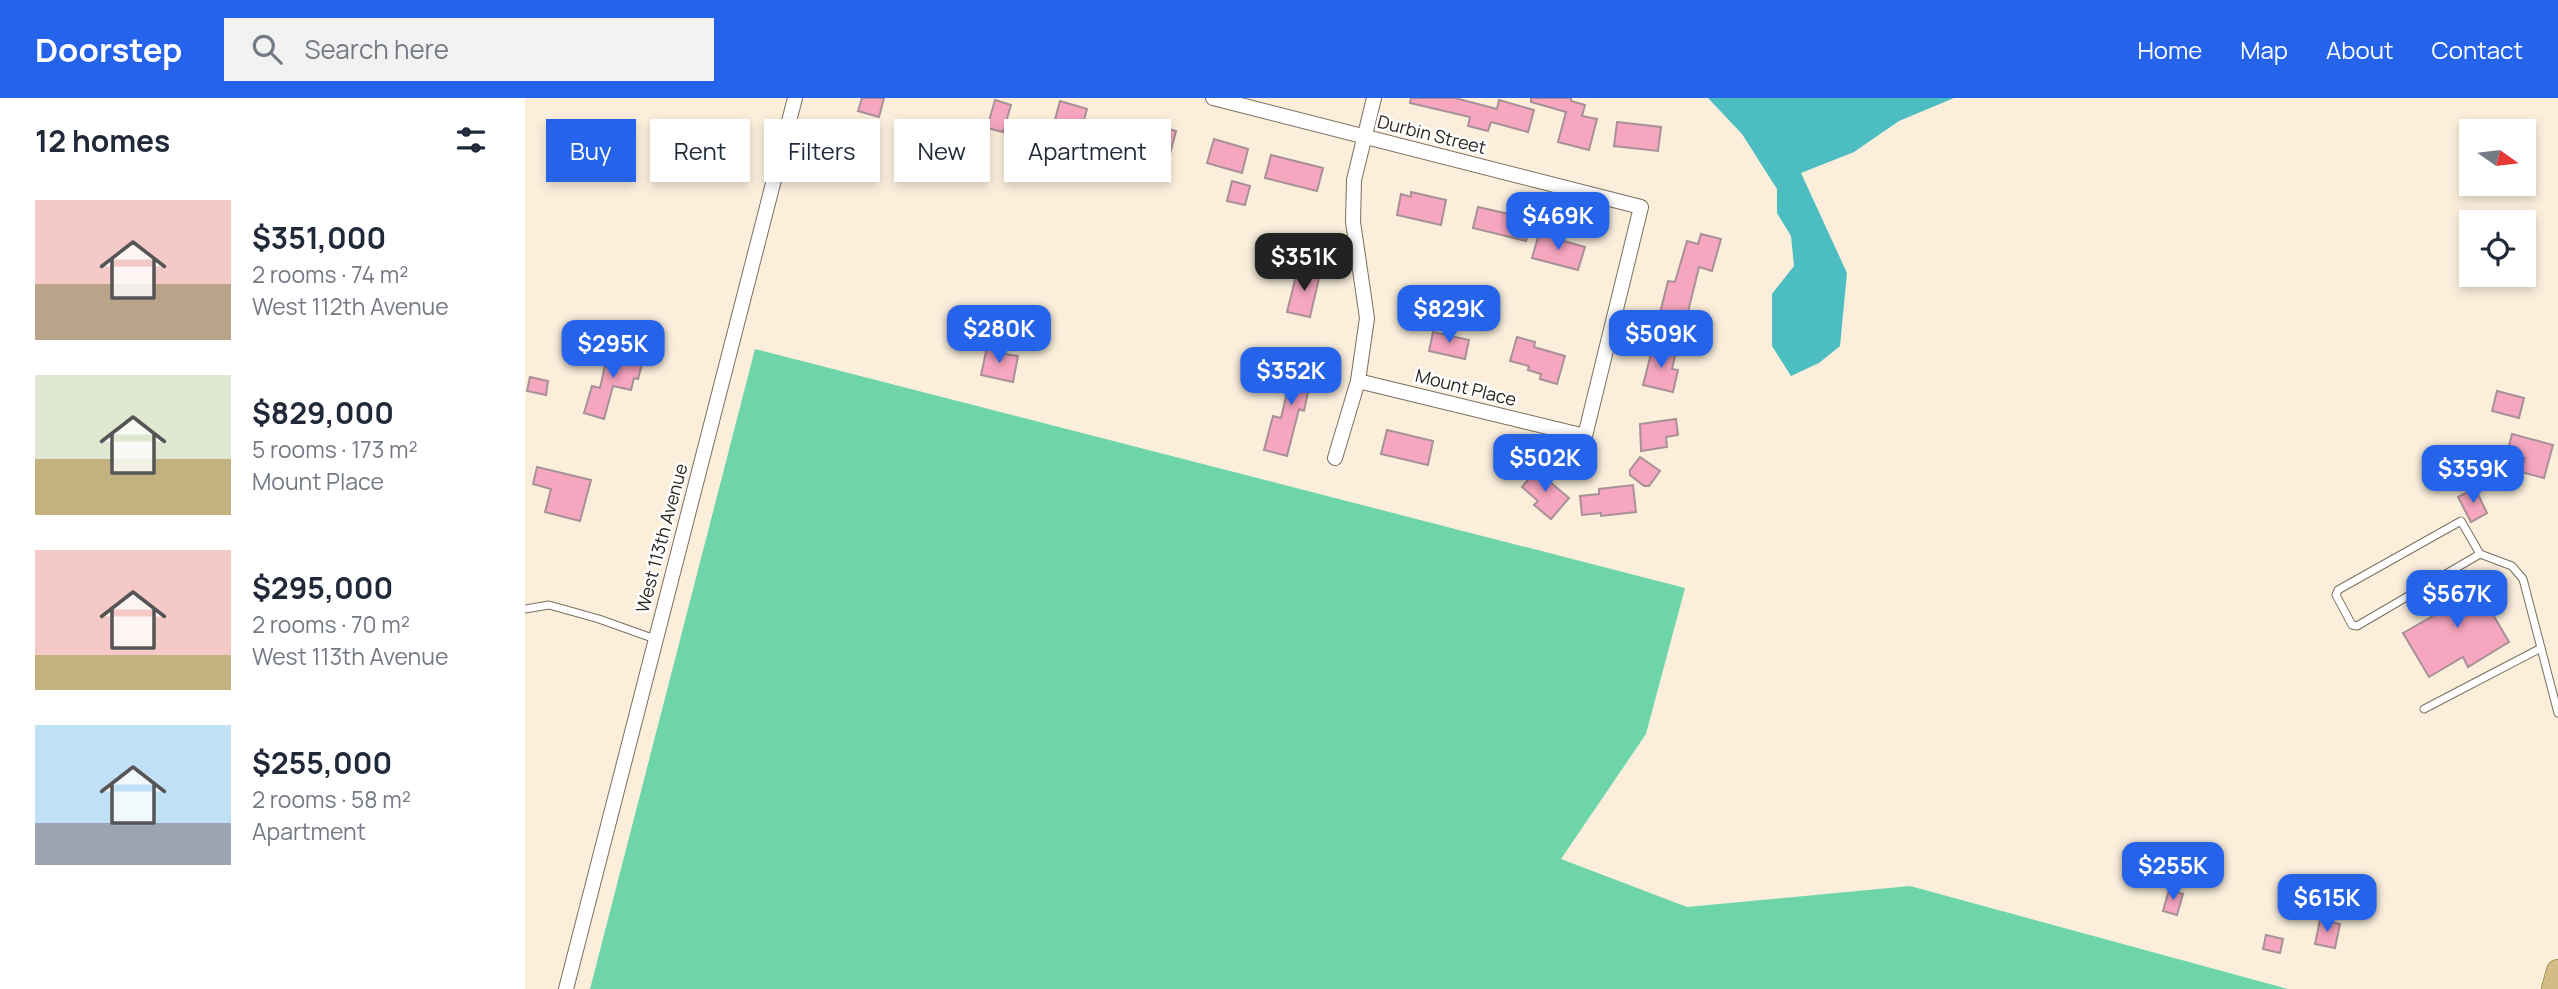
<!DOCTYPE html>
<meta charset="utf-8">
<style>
body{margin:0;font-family:Manrope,sans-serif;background:#f2f2f3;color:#1f2937;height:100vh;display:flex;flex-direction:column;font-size:26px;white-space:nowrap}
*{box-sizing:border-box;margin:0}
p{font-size:23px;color:#747a83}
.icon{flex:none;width:38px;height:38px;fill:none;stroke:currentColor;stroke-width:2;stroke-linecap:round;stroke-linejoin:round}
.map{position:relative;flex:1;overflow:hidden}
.drawer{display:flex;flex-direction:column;background:#fff;width:525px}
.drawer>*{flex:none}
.hud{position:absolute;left:21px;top:21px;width:665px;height:63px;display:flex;gap:14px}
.needle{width:46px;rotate:104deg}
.controls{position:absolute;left:1934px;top:21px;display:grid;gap:14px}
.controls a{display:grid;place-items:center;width:77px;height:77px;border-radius:0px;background:#fff;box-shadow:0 4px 10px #0003;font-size:35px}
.price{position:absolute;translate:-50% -60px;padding:0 16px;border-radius:14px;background:#2563eb;color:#fff;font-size:23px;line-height:46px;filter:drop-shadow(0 2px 4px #0008)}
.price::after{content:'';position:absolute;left:50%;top:42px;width:21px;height:16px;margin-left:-10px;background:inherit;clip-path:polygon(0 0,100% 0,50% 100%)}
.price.active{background:#222;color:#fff}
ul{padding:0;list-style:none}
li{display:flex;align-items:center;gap:21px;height:175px;padding:0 35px}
li span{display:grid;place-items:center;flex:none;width:196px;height:140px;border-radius:0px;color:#555}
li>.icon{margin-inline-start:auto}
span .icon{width:84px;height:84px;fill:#fffc;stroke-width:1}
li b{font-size:30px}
h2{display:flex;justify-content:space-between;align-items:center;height:84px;padding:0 35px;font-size:30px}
.tag{padding:0 24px;border-radius:0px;background:#fff;box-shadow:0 4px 10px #0003;font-size:24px;line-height:63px}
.tag.active{background:#2563eb;color:#fff}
header{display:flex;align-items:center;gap:42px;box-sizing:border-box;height:98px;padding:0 35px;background:#2563eb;color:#fff}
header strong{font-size:33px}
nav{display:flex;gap:38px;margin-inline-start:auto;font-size:24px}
.search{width:490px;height:63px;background:#f2f2f3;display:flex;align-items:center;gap:18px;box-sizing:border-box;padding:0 24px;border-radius:0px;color:#747a83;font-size:26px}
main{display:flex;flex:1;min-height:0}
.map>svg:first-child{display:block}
.green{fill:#6dd5a8}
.water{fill:#4cbdc0}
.building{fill:#f7a6bf;stroke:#a79197;stroke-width:2}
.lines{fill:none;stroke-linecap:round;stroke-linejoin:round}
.lane-casing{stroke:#7a6f5f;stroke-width:9}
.street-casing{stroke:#7a6f5f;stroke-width:16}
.primary-casing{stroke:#856b2e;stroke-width:24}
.lane{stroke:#fff;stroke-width:7}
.street{stroke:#fff;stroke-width:14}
.primary{stroke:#d3bc86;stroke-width:23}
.labels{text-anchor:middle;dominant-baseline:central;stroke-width:5;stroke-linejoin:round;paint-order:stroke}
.street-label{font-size:18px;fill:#2b2720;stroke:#fff}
</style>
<header>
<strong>Doorstep</strong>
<div class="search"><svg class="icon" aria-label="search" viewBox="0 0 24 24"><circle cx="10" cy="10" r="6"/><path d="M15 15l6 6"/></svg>Search here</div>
<nav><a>Home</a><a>Map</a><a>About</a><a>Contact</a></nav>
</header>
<main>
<section class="drawer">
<h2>12 homes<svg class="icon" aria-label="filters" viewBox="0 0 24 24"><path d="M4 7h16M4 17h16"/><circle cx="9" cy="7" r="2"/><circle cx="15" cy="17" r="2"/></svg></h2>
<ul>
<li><span style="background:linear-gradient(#f6c9c9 60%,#b9a48a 0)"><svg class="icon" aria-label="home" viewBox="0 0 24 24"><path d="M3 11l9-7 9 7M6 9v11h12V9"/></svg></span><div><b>$351,000</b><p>2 rooms · 74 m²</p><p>West 112th Avenue</p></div></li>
<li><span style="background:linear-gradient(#dfe7d0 60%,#c2b280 0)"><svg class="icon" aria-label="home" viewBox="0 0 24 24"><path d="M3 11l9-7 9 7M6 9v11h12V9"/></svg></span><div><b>$829,000</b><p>5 rooms · 173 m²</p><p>Mount Place</p></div></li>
<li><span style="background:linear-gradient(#f6c9c9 75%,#c2b280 0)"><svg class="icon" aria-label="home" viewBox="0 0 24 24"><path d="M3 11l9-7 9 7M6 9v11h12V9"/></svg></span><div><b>$295,000</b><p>2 rooms · 70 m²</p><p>West 113th Avenue</p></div></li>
<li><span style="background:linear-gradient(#bfe0f5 70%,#9aa5b1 0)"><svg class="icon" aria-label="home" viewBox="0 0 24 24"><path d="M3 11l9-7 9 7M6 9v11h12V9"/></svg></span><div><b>$255,000</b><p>2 rooms · 58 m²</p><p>Apartment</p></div></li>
</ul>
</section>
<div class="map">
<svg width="2033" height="891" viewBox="0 0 2033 891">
<rect width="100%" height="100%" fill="#fbefdc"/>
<path class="green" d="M230,251L1160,490L1121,636L1036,761L1162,809L1385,788L1763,891H65Z"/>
<path class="water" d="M1183,0H1429L1374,23L1329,54L1276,75L1322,175L1315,248L1294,265L1266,278L1247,248V196L1269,168L1266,138L1252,115V91L1217,36Z"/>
<g class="building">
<path d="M337,0H359L354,19L333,13Z"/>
<path d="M886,0H930L972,11L974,2L1009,12L1003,34L966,24L963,33L943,28L945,19L885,5Z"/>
<path d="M1006,0H1046V3L1060,7L1057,18L1072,21L1064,52L1033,44L1041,14L1006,4Z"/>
<path d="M470,2L486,7L478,34L462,30Z"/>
<path d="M535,3L562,11L556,33L546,31L538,67L519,63Z"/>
<path d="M610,22L651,33L645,56L604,45Z"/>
<path d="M1092,24L1136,29L1133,53L1089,48Z"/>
<path d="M689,41L723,51L717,75L682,65Z"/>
<path d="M591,48L608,52L603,70L586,66Z"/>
<path d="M746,57L798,70L792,93L740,80Z"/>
<path d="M707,83L725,88L720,107L702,103Z"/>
<path d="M886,94L921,102L916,127L872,117L876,96L886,99Z"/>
<path d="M953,109L1006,121L1001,143L948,130Z"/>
<path d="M1014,136L1060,149L1053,172L1007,160Z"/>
<path d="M1176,136L1196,141L1187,173L1174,169L1160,226L1134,219L1143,183L1150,184L1162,143L1173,146Z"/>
<path d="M751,149L770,154L765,171L746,166Z"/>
<path d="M773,170L795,176L785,219L762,214Z"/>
<path d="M908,234L944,242L940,261L904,253Z"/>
<path d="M992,239L1010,244L1009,249L1040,258L1032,286L1015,281L1016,276L1003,272L1004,268L985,263Z"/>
<path d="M1128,248L1151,254L1147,271L1153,272L1148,294L1118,287Z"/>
<path d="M462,249L474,251V255L493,258L488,284L456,277Z"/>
<path d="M84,250L114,257L112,265L117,266L113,281L109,280L106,292L88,288L79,321L59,315L67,288L75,290Z"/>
<path d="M771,257L790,262L779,313L774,311L762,358L739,352L748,318L756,320Z"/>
<path d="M5,279L23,283L21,297L2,293Z"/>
<path d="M1972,293L1999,300L1994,320L1967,313Z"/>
<path d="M1151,321L1153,337L1141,339L1142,349L1116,353L1115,326Z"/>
<path d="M862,332L908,343L903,367L856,356Z"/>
<path d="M1987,336L2028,347L2019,380L1996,374L2000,360L1982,355Z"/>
<path d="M1115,359L1135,373L1124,388H1119L1105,377V372Z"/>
<path d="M12,369L66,382L55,423L20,414L26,391L8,386Z"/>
<path d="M1011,372L1044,400L1026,421L1009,407L1013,403L997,389Z"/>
<path d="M1108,387L1111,414L1076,418V415L1057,417L1055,398L1074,396V391Z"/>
<path d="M1950,390L1962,415L1946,424L1933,399Z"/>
<path d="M1946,479L1984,544L1943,569L1938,559L1904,579L1878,535L1913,515L1906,503Z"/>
<path d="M1644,792L1658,796L1652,817L1638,813Z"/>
<path d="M1795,822L1815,826L1810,850L1790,846Z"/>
<path d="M1741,837L1758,841L1755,855L1738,851Z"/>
</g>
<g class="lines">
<g class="lane-casing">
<g id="lane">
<path d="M1955,456L1832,528L1827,527L1811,497L1813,492L1936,423L1955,456L1987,468L1998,481L2033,615"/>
<path d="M0,511L24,507L74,521L130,541"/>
<path d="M1899,611L2016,550"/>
</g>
</g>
<g class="street-casing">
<g id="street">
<path d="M688,0L1116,109L1060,338L833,283"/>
<path d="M810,360L833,283L842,220L828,124L829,82L849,0"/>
<path d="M41,891L270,0"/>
</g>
</g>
<g class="primary-casing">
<path id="primary" d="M2028,891L2033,873"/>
</g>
<use href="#lane" class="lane"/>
<use href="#street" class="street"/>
<use href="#primary" class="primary"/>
</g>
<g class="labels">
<g class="street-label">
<text transform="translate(907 36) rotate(14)">Durbin Street</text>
<text transform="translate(941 289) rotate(14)">Mount Place</text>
<text transform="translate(136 440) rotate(-75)">West 113th Avenue</text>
</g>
</g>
</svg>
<div class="controls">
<a><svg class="needle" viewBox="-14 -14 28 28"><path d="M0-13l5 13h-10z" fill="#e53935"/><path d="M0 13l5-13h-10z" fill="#747a83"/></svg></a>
<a><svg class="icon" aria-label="locate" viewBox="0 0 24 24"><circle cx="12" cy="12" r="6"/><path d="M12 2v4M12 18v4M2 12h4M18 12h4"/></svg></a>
</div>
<b class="price" style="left:1033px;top:154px">$469K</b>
<b class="price active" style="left:779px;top:195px">$351K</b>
<b class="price" style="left:924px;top:247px">$829K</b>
<b class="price" style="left:474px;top:267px">$280K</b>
<b class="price" style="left:1136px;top:272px">$509K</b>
<b class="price" style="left:88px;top:282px">$295K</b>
<b class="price" style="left:766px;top:309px">$352K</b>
<b class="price" style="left:1020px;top:396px">$502K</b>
<b class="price" style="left:1948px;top:407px">$359K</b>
<b class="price" style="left:1932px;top:532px">$567K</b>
<b class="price" style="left:1648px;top:804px">$255K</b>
<b class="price" style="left:1802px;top:836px">$615K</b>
<div class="hud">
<a class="tag active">Buy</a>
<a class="tag">Rent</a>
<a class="tag">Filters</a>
<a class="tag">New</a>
<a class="tag">Apartment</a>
</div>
</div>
</main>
